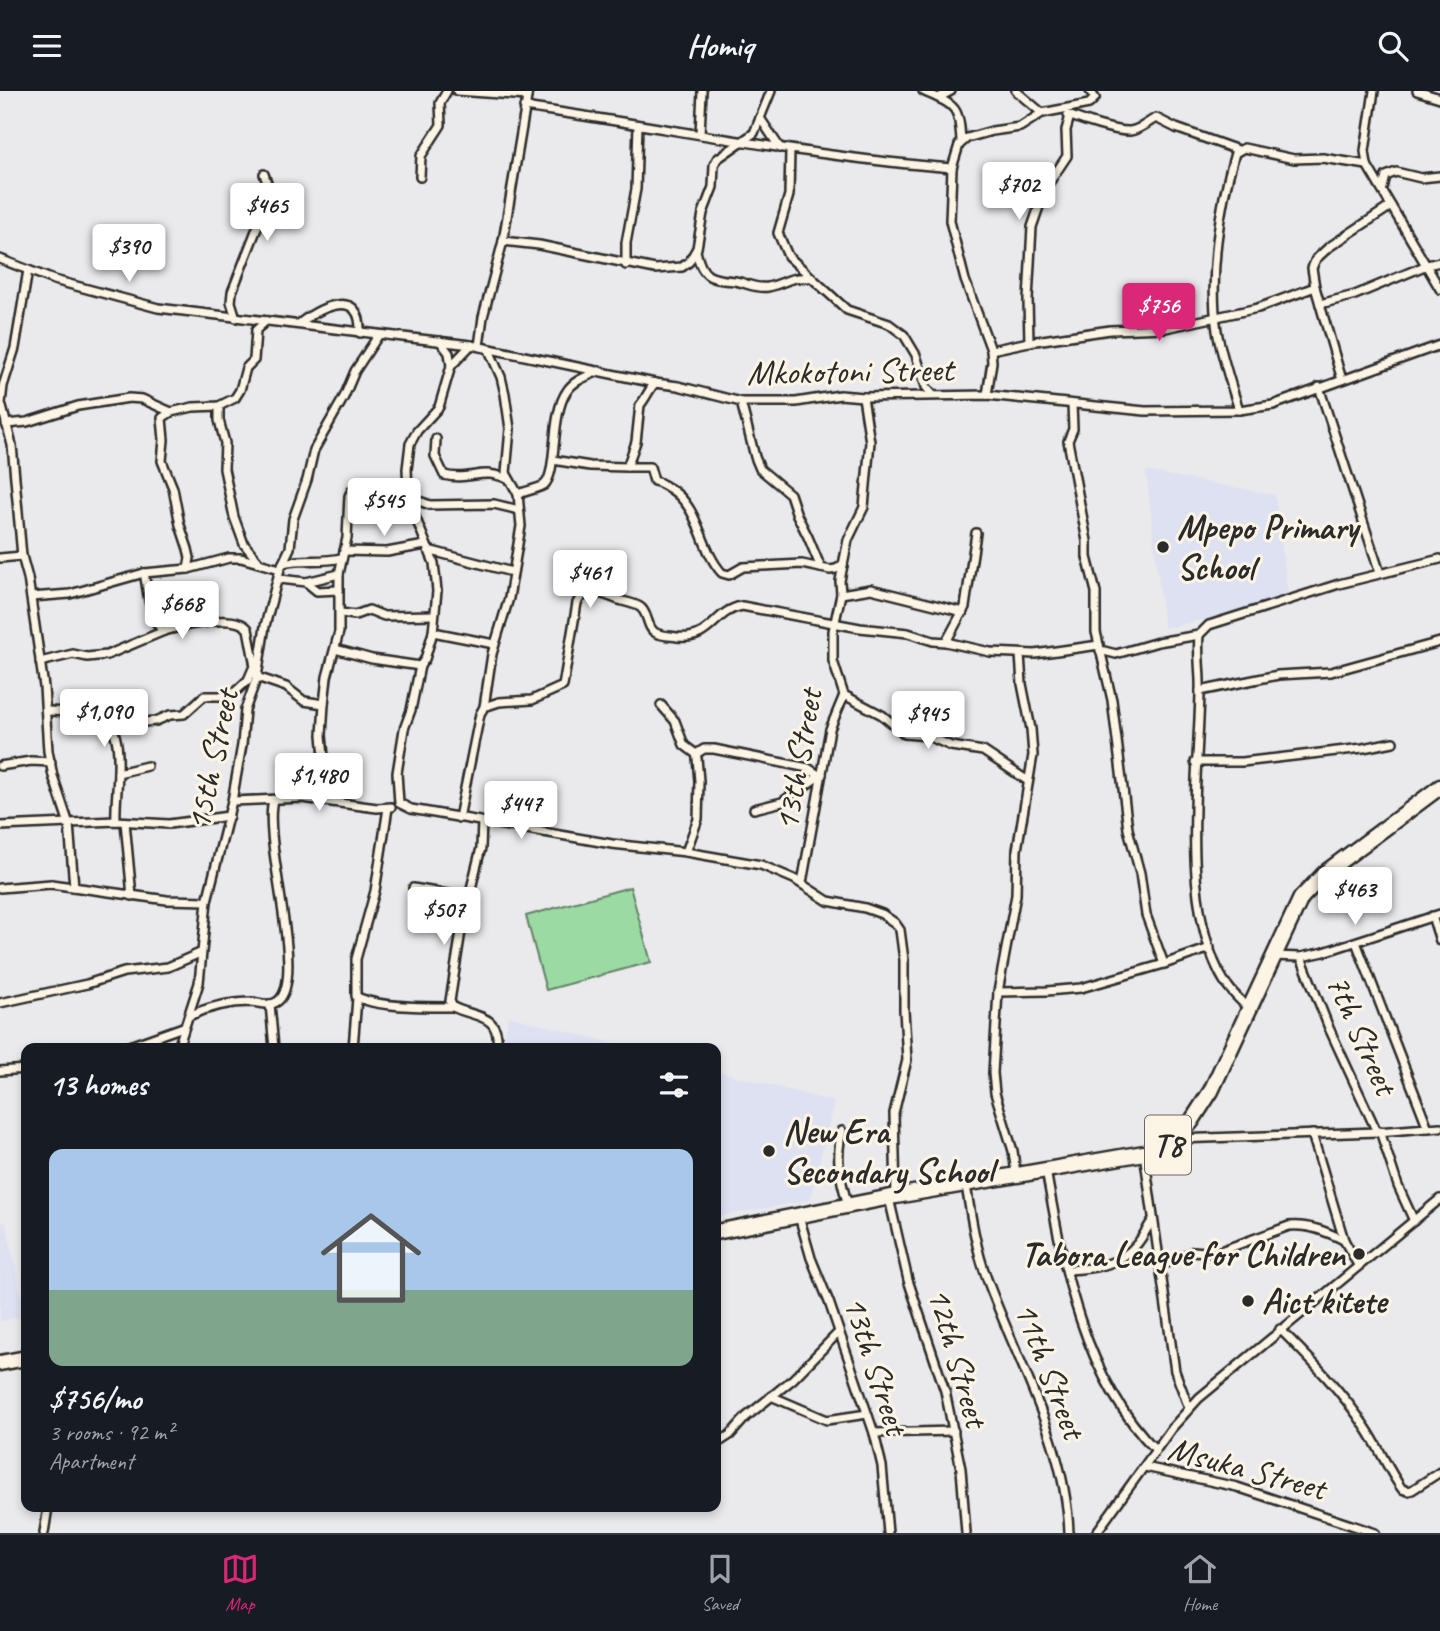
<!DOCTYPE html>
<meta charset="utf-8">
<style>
body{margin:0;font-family:Caveat,sans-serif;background:#242831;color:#f1f3f6;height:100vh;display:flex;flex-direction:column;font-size:26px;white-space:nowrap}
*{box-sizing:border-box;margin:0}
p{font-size:23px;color:#9ea1a6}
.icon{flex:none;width:38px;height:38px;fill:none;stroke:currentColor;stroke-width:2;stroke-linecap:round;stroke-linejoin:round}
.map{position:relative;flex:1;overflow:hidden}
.details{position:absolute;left:21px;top:952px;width:700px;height:469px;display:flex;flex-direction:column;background:#171b24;border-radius:14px;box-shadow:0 4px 10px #0003}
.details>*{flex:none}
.price{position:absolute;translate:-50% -60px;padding:0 16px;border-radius:7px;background:#fff;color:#222;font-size:23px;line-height:46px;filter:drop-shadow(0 2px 4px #0008)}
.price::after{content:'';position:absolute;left:50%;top:42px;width:21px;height:16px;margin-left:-10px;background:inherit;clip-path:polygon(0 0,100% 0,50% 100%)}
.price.selected{background:#db2777;color:#fff}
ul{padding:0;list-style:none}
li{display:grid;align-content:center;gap:14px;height:371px;padding:0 28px}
li span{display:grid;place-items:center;height:217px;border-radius:14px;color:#555}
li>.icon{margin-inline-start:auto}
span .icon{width:126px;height:126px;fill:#fffc;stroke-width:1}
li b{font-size:30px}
h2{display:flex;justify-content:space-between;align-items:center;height:84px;padding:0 28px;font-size:30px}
header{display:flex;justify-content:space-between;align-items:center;height:91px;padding:0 28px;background:#171b24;font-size:32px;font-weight:700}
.menu{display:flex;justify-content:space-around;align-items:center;height:98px;border-top:2px solid #363941;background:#171b24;font-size:19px;color:#9ea1a6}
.menu a{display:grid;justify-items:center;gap:4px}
.menu .selected{color:#db2777}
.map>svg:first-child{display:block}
.built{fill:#dde1f1}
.green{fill:#9bdaa3;stroke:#638267;stroke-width:2}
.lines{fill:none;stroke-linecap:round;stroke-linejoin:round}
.street-casing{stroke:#2b2b2b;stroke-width:12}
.highway-casing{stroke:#2b2b2b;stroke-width:19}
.street{stroke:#fcf5e5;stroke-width:7}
.highway{stroke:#fcf5e5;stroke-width:14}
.poi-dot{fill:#2b2b2b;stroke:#fcf5e5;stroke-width:2.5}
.labels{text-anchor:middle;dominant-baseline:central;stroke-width:6;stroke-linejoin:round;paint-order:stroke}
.shield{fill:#fcf5e5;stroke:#6a6863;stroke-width:2}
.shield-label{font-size:33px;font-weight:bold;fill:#2b2b2b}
.street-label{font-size:35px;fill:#2b2b2b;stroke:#fcf5e5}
.poi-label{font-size:35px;font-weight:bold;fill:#2b2b2b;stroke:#fcf5e5;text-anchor:start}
</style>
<header><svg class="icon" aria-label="menu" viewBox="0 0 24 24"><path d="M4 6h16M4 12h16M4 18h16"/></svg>Homiq<svg class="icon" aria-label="search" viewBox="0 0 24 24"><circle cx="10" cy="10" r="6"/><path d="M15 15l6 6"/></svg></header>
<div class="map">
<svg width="1440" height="1442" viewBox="0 0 1440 1442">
<rect width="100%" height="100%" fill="#eae9ec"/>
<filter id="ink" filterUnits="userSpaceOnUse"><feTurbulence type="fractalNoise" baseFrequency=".0143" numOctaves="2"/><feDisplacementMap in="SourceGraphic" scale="14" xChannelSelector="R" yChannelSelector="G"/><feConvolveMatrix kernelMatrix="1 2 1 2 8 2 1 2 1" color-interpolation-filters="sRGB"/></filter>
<g filter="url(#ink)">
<g class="built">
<path d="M1146,380L1275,404L1289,511L1164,537Z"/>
<path d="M508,925L631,957H503Z"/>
<path d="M716,980L834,1011L810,1109L716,1126Z"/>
<path d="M6,1131L25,1225L0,1230V1132Z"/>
</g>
<path class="green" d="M630,796L651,871L546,899L526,825Z"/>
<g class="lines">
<g class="street-casing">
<g id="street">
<path d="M457,0L527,5"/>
<path d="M923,0C955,15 959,13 961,50"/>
<path d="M1016,0L1042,22"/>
<path d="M1374,0L1365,60L1367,74L1440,198"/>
<path d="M1417,0L1440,7"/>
<path d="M940,6L951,0"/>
<path d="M524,16C667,36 808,66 952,77"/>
<path d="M1068,24C1081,29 1116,41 1130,40C1140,39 1148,31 1156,27L1176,37L1238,59"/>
<path d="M760,27L780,57"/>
<path d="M700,43L702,0"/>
<path d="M790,59L789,104L778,142L788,165L847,219L889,233L904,244L916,264L926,296L933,304"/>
<path d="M420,86L421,65L441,34L440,12L447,0"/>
<path d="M1383,97L1386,85L1396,81L1421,87L1440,85"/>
<path d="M503,150L539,154L655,178L682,176L689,171L697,157L703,122L713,96L714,74L717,68L754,42L771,0"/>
<path d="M696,160C702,187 710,188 735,190C747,192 755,198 768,196C787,192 788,185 811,187"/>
<path d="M0,168L54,189L158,217L471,254L655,292L678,295L741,311H796L840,304L863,306L987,304L1145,320L1239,319L1273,314L1440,254"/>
<path d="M626,174V152L636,98L638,34"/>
<path d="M28,179L15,257L3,295L1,312L12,354L22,465L28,487L44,596L48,660L53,685L69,733L74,796"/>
<path d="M1320,213L1355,204L1427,174L1440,171"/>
<path d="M236,227L231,211L232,201L266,114L268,95L264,83"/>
<path d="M300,232C321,216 362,196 360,242"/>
<path d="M440,250L449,262L451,275"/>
<path d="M1029,251L1028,209L1032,136L1045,98L1067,65L1066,39L1070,25"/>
<path d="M471,254L451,275L439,316L417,340L410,353L407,378L408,402L412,418L434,472L437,500L433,541L425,568L420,575L411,619L404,638L397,682L399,712L411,718L612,753L686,761L761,774L794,788L828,810L865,817L882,823L895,832L900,839L904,869V919L907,969L894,1022L896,1105"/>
<path d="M479,255L483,226L503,150L528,0"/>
<path d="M991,259L1029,251L1110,239L1166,237L1258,217L1315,196"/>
<path d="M1342,289L1315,196L1312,177L1316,168L1329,156L1391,115"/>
<path d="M1319,296L1380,482"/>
<path d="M987,304L992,271L991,259L965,189L950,130L952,77L959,54L967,47L992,40L1020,36L1042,22L1089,13L1095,7L1090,0"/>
<path d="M741,311L755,366L760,378L790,403L797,424L808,446L821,477"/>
<path d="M1072,313L1073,338L1068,350L1087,450V466L1096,501V541L1112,609L1128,738L1140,782L1146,824L1164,873"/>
<path d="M219,315V329L225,352L224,378L234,426L244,453L258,470"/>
<path d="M1239,319C1231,293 1222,267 1217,240C1209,184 1219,116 1235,62L1244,57L1294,68L1323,67L1367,74"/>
<path d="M171,321L162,327L164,349L162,370L173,397L180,434L188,458L190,467L188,478"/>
<path d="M6,333L27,331L78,315L129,307L142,308L171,321L193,316L219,315L235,307L240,299L246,277L254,269L256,239L266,230"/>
<path d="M436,348L435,365L444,384C470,391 483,375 509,389"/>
<path d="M553,369L590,375L627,376L636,351L640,314C646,307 648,300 655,292"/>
<path d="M627,376H650L654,390C661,391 663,394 669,397C701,416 699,457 722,482L729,484L743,476L802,473L830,479L836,478L843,474L848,449L864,416L870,351L863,306"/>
<path d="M518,403C526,400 537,398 544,394C558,383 550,323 567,300C574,289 588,285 599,280"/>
<path d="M428,459L512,481"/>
<path d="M344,460L387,461L425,454"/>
<path d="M0,467L22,465"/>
<path d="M283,472C304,467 321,472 341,467"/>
<path d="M144,482C148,499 149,531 164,540C183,535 235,521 248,538L257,586L286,596L304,610L324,613"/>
<path d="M280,488L306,491L317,500L339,499"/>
<path d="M306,491L339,483"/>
<path d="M841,503L871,498L963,521"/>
<path d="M31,506L70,503L144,482L188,478L229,467H241L280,478"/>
<path d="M341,522L355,524L369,519L384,525L434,524"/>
<path d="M433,541L494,553"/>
<path d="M946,551L965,516L976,442"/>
<path d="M335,558L372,568L420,575"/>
<path d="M1100,559L1116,563L1158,551L1199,544"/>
<path d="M40,571L73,563L87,566L107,564L164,540"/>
<path d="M1200,600L1278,584L1331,581L1440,551"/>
<path d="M844,604L882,624L905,643L928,645L951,655L983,660L1028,690"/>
<path d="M661,614L675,630L684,654L696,663L697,667L699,690L698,728L686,761"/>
<path d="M484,616L492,563L509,507L521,435L518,403L506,382L510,338L505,303L501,286L489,259"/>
<path d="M47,620L101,622C129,643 114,699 116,730"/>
<path d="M112,638L121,633L156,630L170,624L184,623L204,605H224L235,601L248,589L254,575"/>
<path d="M696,663L704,658H714L808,677L820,685"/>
<path d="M1195,671H1242L1363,657L1393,651"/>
<path d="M0,675L31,670L51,671"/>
<path d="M118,682L147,675"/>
<path d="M328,709L322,644L324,613L327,586L339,541V483L347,447L349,405L352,399L383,394H395L401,396L419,410L430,414L494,413L519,419"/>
<path d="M232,710L302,707L377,717L391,716"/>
<path d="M388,717L375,800L356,868V905C374,917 430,916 453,916"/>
<path d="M754,718L782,711L822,683"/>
<path d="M459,727L480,623L484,616L499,611L532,609L563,595L577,512C587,493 604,504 619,509C625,511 634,512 640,516C649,522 646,537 656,542C662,545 671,545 677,546C712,550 713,520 742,515L860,537L908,542L933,550L946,551L990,561L1035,563L1099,554"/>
<path d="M125,731L132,805"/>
<path d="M482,731L481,757L462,834L450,910L453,916C475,927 501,922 497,957"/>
<path d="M0,735L116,730L169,733L229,725"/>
<path d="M802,792L830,638L844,604L833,570V540L841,503L840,490L843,474"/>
<path d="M0,797L51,793L167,809L207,810"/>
<path d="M413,797L470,807"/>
<path d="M1432,825L1440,850"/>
<path d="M1356,851L1428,1037"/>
<path d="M1272,865L1301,866L1324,861L1440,823"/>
<path d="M1301,866L1329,937L1377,1041"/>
<path d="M998,901L1047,900L1081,897L1164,873L1210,857"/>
<path d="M0,912L87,893L124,881L168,876L200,862"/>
<path d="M270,913L274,957"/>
<path d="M1249,918C1238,907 1226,896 1219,881C1181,806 1198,685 1200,602C1201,583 1197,564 1199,544L1209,534L1339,493L1440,468"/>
<path d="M189,925C208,916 230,911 252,911C260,912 270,916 278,910C307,887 262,751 273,709"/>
<path d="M124,957L183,936"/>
<path d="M178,957L199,892L207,810L232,710L242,654L245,619L257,586L265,535L280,478L290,457L293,428L307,389L314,359L344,306L355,280L378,245"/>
<path d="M353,957L357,907"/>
<path d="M0,980L26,978"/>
<path d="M842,1040C835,1067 840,1088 848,1114"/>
<path d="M1380,1040L1398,1095L1414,1130"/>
<path d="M1312,1043L1344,1149L1358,1174"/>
<path d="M1177,1048L1377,1041L1440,1036"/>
<path d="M1144,1062L1175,1280L1189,1317"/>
<path d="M1046,1079C1063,1176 1084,1288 1156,1359"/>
<path d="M1016,1083L1013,1060L995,1002L993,982L998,901L1016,804L1017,759L1033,664L1031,638L1022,593L1020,563"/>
<path d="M966,1094C971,1126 976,1158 987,1188C1017,1271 1066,1352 1069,1442"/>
<path d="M889,1107L908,1189L945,1300L961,1378L966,1442"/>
<path d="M799,1125L811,1167L829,1211L874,1342L882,1375L888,1442"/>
<path d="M1160,1175L1194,1160L1215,1162L1289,1135C1309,1133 1327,1141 1344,1149"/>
<path d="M1067,1179C1093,1178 1119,1175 1137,1153C1143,1146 1147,1137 1152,1130"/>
<path d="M1280,1238C1311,1269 1342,1300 1366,1337C1379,1356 1388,1379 1402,1398L1408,1400L1412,1399L1440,1381"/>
<path d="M771,1305L827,1329L867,1323"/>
<path d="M874,1342L954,1340"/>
<path d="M716,1353L730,1344L746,1326L793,1288L839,1241"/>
<path d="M1145,1376L1237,1396L1375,1442"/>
<path d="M44,1442L48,1416"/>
<path d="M1096,1442L1171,1338L1199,1307L1440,1108"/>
</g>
</g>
<g class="highway-casing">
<g id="highway">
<path d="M716,1141L896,1105L1144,1062L1158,1059L1176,1048L1191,1031L1211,1000L1301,807L1326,781L1440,696"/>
<path d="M0,1272L26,1267"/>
</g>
</g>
<use href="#street" class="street"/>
<use href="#highway" class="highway"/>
</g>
</g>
<g class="poi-dot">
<circle cx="1163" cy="456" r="7"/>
<circle cx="769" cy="1060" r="7"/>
<circle cx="1359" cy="1163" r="7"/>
<circle cx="1248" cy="1210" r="7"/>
</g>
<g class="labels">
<rect class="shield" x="1145" y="1024.5" width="46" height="59" rx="5"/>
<g class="shield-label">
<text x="1168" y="1054">T8</text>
</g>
<g class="street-label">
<text transform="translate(850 280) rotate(-1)">Mkokotoni Street</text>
<text transform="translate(212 669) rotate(-78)">15th Street</text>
<text transform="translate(798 669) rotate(-80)">13th Street</text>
<text transform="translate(1362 943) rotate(66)">7th Street</text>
<text transform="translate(958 1266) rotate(74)">12th Street</text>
<text transform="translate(876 1274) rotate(72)">13th Street</text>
<text transform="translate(1050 1279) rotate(69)">11th Street</text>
<text transform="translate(1247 1377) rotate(15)">Msuka Street</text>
</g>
<g class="poi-label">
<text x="1177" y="436">Mpepo Primary<tspan x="1177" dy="40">School</tspan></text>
<text x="783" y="1040">New Era<tspan x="783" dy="40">Secondary School</tspan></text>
<text x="1345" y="1163" text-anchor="end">Tabora League for Children</text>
<text x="1262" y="1210">Aict kitete</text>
</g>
</g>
</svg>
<b class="price" style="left:1019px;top:131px">$702</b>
<b class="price" style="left:267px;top:152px">$465</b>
<b class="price" style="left:129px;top:193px">$390</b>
<b class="price selected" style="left:1159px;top:252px">$756</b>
<b class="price" style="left:384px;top:447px">$545</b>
<b class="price" style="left:590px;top:519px">$461</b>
<b class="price" style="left:182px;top:550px">$668</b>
<b class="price" style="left:104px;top:658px">$1,090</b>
<b class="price" style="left:928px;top:660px">$945</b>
<b class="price" style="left:319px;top:722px">$1,480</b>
<b class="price" style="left:521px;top:750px">$447</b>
<b class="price" style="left:1355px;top:836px">$463</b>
<b class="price" style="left:444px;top:856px">$507</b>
<section class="details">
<h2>13 homes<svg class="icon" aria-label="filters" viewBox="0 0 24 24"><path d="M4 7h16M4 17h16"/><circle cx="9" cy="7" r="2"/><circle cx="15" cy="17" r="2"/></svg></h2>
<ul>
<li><span style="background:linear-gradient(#a9c7e8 65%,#7fa58c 0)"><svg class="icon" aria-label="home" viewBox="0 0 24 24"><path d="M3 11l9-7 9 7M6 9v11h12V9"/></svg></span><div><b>$756/mo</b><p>3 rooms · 92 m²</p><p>Apartment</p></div></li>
</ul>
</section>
</div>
<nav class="menu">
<a class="selected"><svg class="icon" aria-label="map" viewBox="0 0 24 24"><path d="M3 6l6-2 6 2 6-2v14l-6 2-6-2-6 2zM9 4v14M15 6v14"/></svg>Map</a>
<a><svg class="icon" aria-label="saved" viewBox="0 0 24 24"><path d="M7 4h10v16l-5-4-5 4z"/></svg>Saved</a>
<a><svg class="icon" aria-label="home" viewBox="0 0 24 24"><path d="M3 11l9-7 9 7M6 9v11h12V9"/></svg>Home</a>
</nav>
